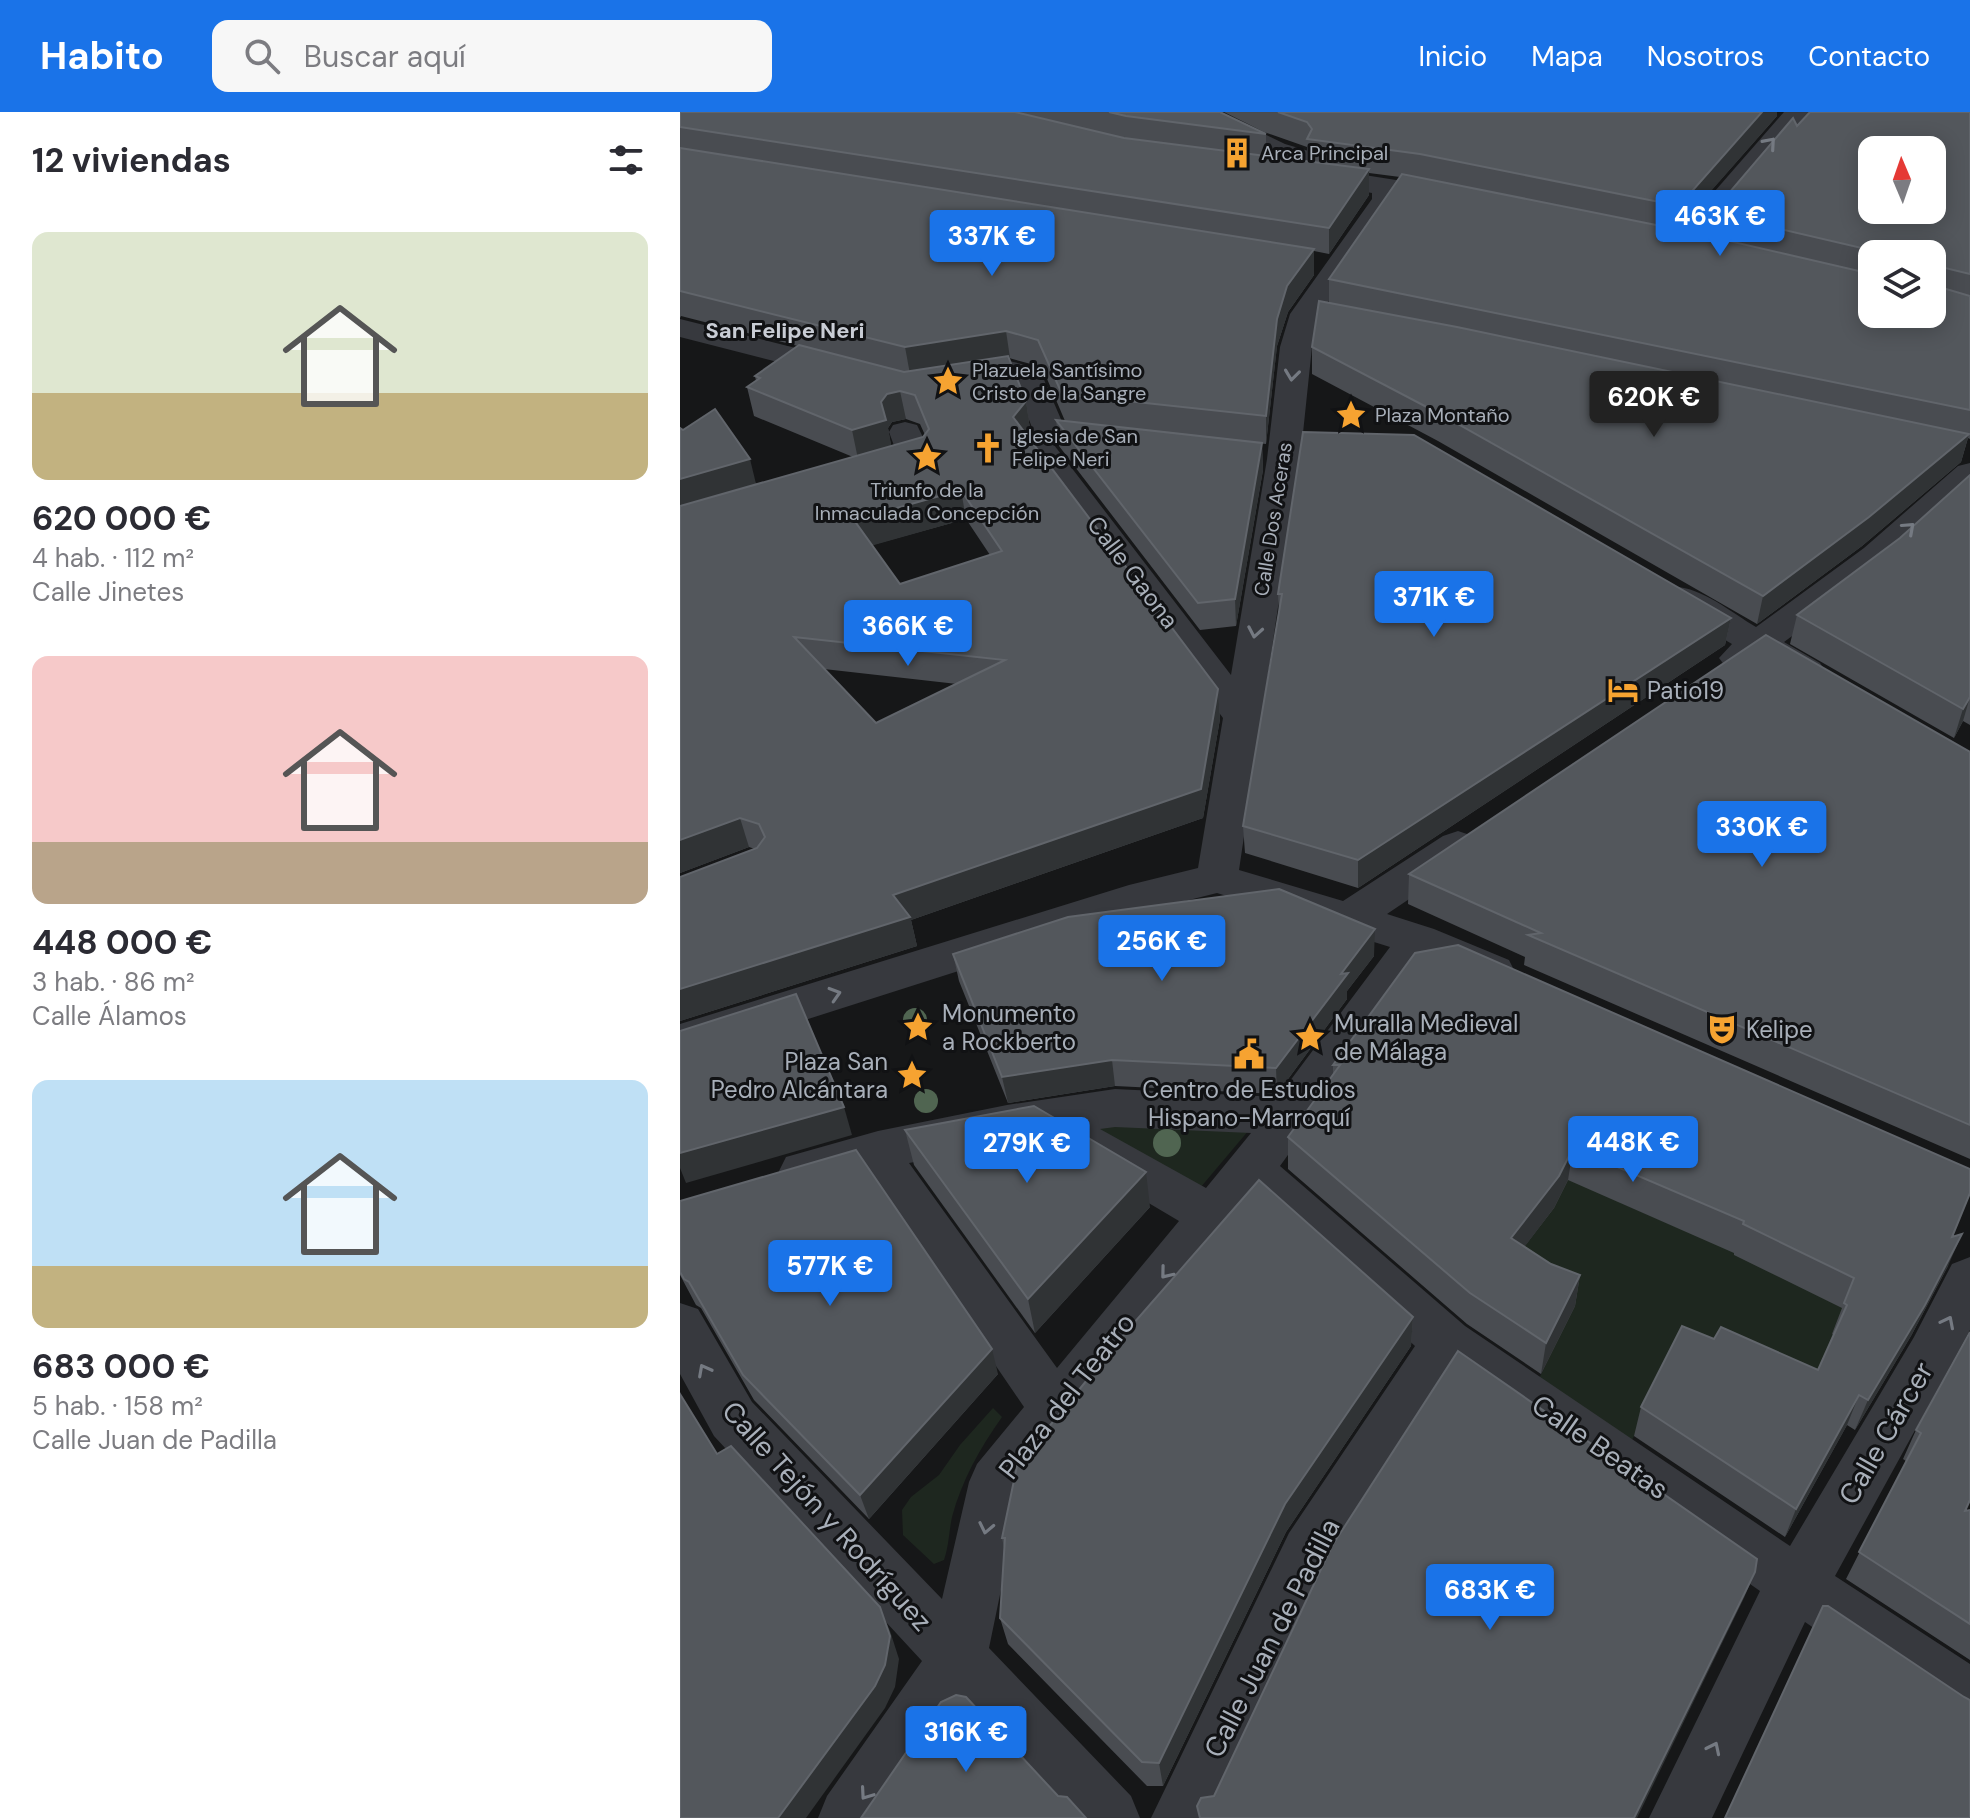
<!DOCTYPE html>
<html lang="es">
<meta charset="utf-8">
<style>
body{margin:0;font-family:"DM Sans",sans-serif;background:#f7f7f7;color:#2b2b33;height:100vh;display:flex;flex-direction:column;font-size:30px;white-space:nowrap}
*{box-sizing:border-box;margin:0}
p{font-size:26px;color:#7c7c81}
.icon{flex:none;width:44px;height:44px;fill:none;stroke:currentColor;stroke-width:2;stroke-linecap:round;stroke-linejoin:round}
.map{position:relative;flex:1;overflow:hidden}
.sheet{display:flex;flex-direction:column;background:#fff;width:680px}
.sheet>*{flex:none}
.needle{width:52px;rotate:358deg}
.tools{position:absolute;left:1178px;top:24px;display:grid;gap:16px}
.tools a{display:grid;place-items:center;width:88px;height:88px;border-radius:16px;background:#fff;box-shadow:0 4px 20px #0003;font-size:40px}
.price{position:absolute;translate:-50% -68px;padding:0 18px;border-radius:8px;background:#1a73e8;color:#fff;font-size:26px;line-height:52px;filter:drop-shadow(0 2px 4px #0008)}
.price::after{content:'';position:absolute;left:50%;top:48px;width:24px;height:18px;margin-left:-12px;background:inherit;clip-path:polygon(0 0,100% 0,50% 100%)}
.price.selected{background:#222;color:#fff}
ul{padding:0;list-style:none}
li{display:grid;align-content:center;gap:16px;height:424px;padding:0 32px}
li span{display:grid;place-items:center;height:248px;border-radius:16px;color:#555}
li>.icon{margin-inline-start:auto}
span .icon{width:144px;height:144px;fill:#fffc;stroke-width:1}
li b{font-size:34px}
h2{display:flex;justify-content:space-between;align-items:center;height:96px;padding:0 32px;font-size:34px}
header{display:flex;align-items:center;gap:48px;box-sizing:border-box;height:112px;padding:0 40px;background:#1a73e8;color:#fff}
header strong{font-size:38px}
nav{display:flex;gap:44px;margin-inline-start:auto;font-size:28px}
.search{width:560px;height:72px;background:#f7f7f7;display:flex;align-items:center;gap:20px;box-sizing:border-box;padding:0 28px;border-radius:16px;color:#7c7c81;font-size:30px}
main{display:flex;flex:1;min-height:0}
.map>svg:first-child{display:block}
.green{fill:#1e271f}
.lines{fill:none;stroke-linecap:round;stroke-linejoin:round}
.minor{fill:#37393e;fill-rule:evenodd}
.tree{fill:#506551}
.wall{fill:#494c51;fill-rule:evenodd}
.shaded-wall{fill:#303335}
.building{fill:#53575c;stroke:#61656b;stroke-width:2;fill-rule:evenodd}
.oneway{stroke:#757a82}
.labels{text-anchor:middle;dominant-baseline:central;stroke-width:6;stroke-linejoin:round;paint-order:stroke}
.far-poi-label{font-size:20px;fill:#a8afb9;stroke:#111214;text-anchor:start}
.far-street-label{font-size:20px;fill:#a8afb9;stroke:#111214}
.far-neighbourhood-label{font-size:22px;font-weight:bold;fill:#c9cdd5;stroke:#111214}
.street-label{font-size:24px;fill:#a8afb9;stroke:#111214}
.poi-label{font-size:24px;fill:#a8afb9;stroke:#111214;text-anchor:start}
.near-street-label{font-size:28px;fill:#a8afb9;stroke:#111214}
</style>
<header>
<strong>Habito</strong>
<div class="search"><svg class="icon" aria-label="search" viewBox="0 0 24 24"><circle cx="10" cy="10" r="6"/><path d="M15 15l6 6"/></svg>Buscar aquí</div>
<nav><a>Inicio</a><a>Mapa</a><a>Nosotros</a><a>Contacto</a></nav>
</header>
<main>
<section class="sheet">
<h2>12 viviendas<svg class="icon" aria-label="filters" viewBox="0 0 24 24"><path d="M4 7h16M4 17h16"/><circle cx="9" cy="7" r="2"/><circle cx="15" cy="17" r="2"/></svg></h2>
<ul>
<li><span style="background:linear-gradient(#dfe7d0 65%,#c2b280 0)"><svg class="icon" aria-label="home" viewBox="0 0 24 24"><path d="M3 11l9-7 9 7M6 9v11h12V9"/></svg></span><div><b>620 000 €</b><p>4 hab. · 112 m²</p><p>Calle Jinetes</p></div></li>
<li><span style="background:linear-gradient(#f6c9c9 75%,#b9a48a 0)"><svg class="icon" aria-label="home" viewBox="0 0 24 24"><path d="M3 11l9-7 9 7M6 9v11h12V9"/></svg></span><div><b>448 000 €</b><p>3 hab. · 86 m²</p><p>Calle Álamos</p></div></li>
<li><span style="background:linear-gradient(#bfe0f5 75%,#c2b280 0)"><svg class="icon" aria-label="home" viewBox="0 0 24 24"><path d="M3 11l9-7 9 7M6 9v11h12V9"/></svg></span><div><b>683 000 €</b><p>5 hab. · 158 m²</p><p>Calle Juan de Padilla</p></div></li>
</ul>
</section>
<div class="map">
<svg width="1290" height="1706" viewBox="0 0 1290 1706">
<rect width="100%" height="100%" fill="#161718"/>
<g class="green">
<path d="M1065,1001L1163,1197L1155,1224L1126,1288L994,1245L950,1332L854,1277L894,1194L841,1136L893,1058L941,1091L996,1115Z"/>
<path d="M452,1007L569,1018L520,1076L406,1016Z"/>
<path d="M313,1296L322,1305C300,1336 282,1368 272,1405C269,1419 269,1434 264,1448L254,1452L223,1423L222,1398L231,1385L259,1363L280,1333Z"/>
</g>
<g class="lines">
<g class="minor">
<path d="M505,0H539L605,32L676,53L680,59L678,62L773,77L783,79L787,85L783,91L773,93L720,85L640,202L632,235L623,321L692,325L697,332L692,339L680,342L621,340L559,758L663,789L763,724L778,719L793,724L799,734L793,744L707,802L754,817L829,848L835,860L829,872L813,876L747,850L600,1054L785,1214L1110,1434L1234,1225L1272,1152L1290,1145V1218L1155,1464L1290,1552V1617L1269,1608L1125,1510L1032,1706H969L1080,1479L774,1264L649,1459L534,1706H471L609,1421L735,1234L574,1089L341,1381L309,1536L451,1684L460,1706H387L282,1592L205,1706H138L147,1684L242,1549L34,1324L0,1262V1191L18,1197L72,1290L262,1487L289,1370L297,1352L344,1295L184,1061L123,1079L106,1073L99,1059L106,1045L198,1019L327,993L435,977L598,985L710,835L537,781L469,798L0,948V912L449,773L518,756L543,606L339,332L353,318L334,269L274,278L263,275L258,268L263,261L329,249L359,256L383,312L448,321L453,328L448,335L436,338L377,331L374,333L551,563L587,347L600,235L610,202L692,87V81L622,69L618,63L627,56L585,44L509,6ZM435,1015L571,1021L526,1076L420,1017ZM396,1021L389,1034L396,1048L499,1109L377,1256L229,1051Z"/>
<path d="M1104,0H1131L1013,139L1003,142L993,139L989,133L993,127Z"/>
<path d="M0,207L175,251L180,258L175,265L164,267L0,225Z"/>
<path d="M225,310L237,313L252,344L247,351L195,366L183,363L178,356L183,349L216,339L209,320L213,313Z"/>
<path d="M1290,351V379L1210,452L1104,530L1140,551L1146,560L1140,569C1116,575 1100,560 1079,548L1058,558L1045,554L1039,546L1052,532L983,492L978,484L983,476C1014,468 1050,500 1076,515L1184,436L1278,354Z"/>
</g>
</g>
<g class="tree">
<circle cx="235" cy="908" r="12"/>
<circle cx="246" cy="989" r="12"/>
<circle cx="487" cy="1031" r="14"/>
</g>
<g class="wall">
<path d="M0,0H540L586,22V44L627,49V35L584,20L544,0H1097V4L997,117L1028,124L1032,101L1117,14L1290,0V327L1288,326L1281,350L1182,434L1077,512L758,329L632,262V235L649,191V167L720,65L689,61V83L649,142L634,139V163L608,200L597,234L586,332L407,312L582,331L583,358L556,514L520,518L379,334L376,308L385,309L362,255L329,246L346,289L350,317L346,322L538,577L540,607L523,706L231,808L237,834L0,909V765L75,737L69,735L0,761V316L77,372L173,345L74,304L67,275L76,269L75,264L118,234L1,204L0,206ZM1192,142H1252L1192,202ZM226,307L240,312L245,323L243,325L211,334L208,316L212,310ZM286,407L310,443L220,472L192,433ZM144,557L277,572L196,611Z"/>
<path d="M1290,363V613L1283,609L1274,626L1110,532L1117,503L1220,426Z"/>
<path d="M598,482L1051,506L1045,533L678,776L565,741L563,714L599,501Z"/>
<path d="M1290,640V1047L844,853L845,845L728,792L729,762Z"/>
<path d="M735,841L1272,1125L1268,1154L1231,1224L1175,1318L1167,1313L1105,1425L954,1324L961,1295L1034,1227L1138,1258L1154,1223L1152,1222L1162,1196L1054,1143V1141L888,1068L874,1096L844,1135L871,1152L900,1163L895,1194L861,1262L787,1212L608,1057V1025L653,962V953Z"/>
<path d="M273,842L694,844L667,879V887L597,982L435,974L328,991L279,869Z"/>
<path d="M225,1018L470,1095L355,1221L234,1053Z"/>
<path d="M0,1089L318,1262L189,1407L74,1288L21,1196L16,1193L0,1163Z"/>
<path d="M733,1205L731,1234L606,1420L483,1674H467L328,1532L320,1506L324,1436L322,1426Z"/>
<path d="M1290,1220L1285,1399L1290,1398V1548L1166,1467L1226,1349L1223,1347L1236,1318Z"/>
</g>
<g class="shaded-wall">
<path d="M1082,0H1097V4L995,120L999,94Z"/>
<path d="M689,57V83L649,142V116Z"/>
<path d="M634,137V163L608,200L597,234L586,332V304L597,207L607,174Z"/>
<path d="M326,219L330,246L230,262L225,235Z"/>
<path d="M220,279L226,307L212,310L208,316L212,337L178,347L172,318L201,290L207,282Z"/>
<path d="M346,289L350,317L337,334L333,305Z"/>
<path d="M1289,322L1281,350L1182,434L1077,512L1083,484Z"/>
<path d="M582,331L583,358L556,514L555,487Z"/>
<path d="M70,347L77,376L0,398V367Z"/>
<path d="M281,378L286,407L180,437L174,408Z"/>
<path d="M1051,506L1045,533L678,776V748Z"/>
<path d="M538,577L540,607L523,706L231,808L237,834L0,909V877L213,783Z"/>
<path d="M1290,585L1283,609L1274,626L1283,597Z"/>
<path d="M60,706L69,735L0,761V728Z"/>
<path d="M695,817L694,844L667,879V887L597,982L596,956L661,862Z"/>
<path d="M432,948L435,974L328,991L322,965Z"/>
<path d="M164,995L172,1023L6,1071L0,1056V1041Z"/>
<path d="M893,1036L888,1068L874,1096L827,1158L831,1126Z"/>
<path d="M466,1060L470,1095L355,1221L348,1187Z"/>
<path d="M1282,1122L1268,1154L1231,1224L1175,1318L1188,1288Z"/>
<path d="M900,1163L895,1194L861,1262L866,1231Z"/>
<path d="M733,1205L731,1234L606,1420L483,1674L479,1651L605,1392Z"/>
<path d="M312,1237L318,1262L189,1407L180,1383Z"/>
<path d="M1179,1283L1167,1313L1105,1425L1116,1397Z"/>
<path d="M1075,1460L1064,1486L957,1706H954Z"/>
<path d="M200,1495L210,1519L219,1547L215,1575L205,1596L126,1706H98Z"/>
</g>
<g class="building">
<path d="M0,0H335L444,26L689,57L649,116L0,15Z"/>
<path d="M429,0H540L586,22L446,4Z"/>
<path d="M598,0H1082L999,94L740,42L627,27L632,17L627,10Z"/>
<path d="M1130,0H1290V162L1257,154L1256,174L1290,184V298L649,167L722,62L1006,119L1192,162V202H1252V142H1199V140L1032,101L1113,6L1117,14ZM1192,38H1252V98H1192Z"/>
<path d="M0,36L634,137L607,174L597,207L586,304L382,282L358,228L326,219L225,235L0,179Z"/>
<path d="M639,189L777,215L1289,322L1189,405L1083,484L760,302L632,235Z"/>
<path d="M119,233L224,260L328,244L346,289L333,305L538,577L521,677L213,783L230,805L0,877V765L77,736L85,725L79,712L60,706L0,728V394L243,325L249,317L235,283L220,279L207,282L201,290L206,308L172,318L67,275L80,266L75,264ZM281,378L322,439L220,472L174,408ZM114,525L325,548L196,611Z"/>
<path d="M35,297L70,347L0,367V316L3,318Z"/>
<path d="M376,308L582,331L555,487L518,491Z"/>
<path d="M623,320L734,323L1051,506L678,748L563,714L602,482H598Z"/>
<path d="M1290,363V585L1283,597L1117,503L1220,426Z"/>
<path d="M1086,523L1290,640V1013L848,823L861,821L729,762Z"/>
<path d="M599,777L695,817L661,862L668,861L596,956L432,948L322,965L273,842L388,805Z"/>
<path d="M778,833L1290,1057V1081L1272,1125L1282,1122L1245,1193L1188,1288L1179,1283L1116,1397L961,1295L1002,1214L1034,1227L1041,1215L1138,1258L1167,1193L1164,1191L1174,1166L1063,1112L1064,1109L893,1036L879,1064L831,1126L871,1152L900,1163L866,1231L790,1181L608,1025L660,953H653L735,841Z"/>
<path d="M116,882L164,995L0,1041V919Z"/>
<path d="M354,994L466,1060L348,1187L225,1018Z"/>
<path d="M176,1038L312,1237L180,1383L63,1263L9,1170L4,1167L0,1160V1089Z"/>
<path d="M579,1068L733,1205L605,1392L479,1651L462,1650L320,1506L325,1426H322L337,1354L446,1220Z"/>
<path d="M1290,1220V1388L1285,1399L1290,1398V1512L1179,1440L1241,1321L1236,1318Z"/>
<path d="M778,1239L1077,1447L1075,1460L954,1706H520L517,1694L521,1686L534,1684L652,1434Z"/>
<path d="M0,1282L37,1342L51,1334L200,1495L210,1524L205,1553L195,1574L98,1706H0Z"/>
<path d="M1143,1494H1148L1284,1585L1290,1588V1706H1045Z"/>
<path d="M276,1583L286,1585L378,1684L387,1685L406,1706H181L261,1590Z"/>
</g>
<defs><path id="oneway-chevron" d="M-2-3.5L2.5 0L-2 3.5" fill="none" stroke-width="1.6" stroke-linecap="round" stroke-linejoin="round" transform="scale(2)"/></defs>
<g class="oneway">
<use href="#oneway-chevron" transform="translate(1090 31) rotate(-49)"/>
<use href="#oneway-chevron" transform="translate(612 263) rotate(97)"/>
<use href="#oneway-chevron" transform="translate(1229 416) rotate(-42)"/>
<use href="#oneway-chevron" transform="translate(575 520) rotate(100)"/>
<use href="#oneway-chevron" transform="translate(155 882) rotate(-17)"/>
<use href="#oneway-chevron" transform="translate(486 1161) rotate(129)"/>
<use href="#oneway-chevron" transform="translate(1268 1210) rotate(-63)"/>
<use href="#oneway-chevron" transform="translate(24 1258) rotate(-118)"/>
<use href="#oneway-chevron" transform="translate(306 1416) rotate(102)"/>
<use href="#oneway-chevron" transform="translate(1034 1636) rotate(-64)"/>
<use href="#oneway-chevron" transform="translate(186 1682) rotate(125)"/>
</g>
<defs>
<g id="building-bare" transform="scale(2.4)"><path d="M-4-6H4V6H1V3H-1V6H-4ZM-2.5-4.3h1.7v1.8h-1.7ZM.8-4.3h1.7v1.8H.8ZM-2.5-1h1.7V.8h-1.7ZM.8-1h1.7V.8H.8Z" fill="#f6a331" stroke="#111214" stroke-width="2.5" paint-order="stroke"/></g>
<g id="sight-bare" transform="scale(2.4)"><path d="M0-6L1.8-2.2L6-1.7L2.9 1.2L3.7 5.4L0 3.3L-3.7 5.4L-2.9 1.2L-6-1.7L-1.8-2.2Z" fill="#f6a331" stroke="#111214" stroke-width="2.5" paint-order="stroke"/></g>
<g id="church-bare" transform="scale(2.4)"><path d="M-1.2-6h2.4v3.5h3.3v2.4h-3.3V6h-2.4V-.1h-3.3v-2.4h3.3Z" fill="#f6a331" stroke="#111214" stroke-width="2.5" paint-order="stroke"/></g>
<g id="hotel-bare" transform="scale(2.4)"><path d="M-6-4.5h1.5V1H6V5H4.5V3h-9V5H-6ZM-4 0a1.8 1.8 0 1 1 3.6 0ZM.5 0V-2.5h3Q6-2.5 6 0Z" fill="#f6a331" stroke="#111214" stroke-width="2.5" paint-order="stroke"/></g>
<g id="theatre-bare" transform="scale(2.4)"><path d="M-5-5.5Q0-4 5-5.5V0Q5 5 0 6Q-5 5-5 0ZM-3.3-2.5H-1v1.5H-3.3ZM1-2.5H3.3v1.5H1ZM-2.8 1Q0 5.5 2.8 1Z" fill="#f6a331" stroke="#111214" stroke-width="2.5" paint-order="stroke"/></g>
<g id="civic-bare" transform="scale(2.4)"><path d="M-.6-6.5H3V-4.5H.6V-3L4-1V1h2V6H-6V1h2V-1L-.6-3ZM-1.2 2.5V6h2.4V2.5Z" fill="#f6a331" stroke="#111214" stroke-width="2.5" paint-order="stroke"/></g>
</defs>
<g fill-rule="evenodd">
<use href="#building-bare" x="557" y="41"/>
<use href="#sight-bare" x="268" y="269"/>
<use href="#sight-bare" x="671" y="303"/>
<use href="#church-bare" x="308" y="336"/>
<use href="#sight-bare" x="247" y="345"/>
<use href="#hotel-bare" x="943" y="578"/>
<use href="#sight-bare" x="238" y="915"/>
<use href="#theatre-bare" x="1042" y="917"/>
<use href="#sight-bare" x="630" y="925"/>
<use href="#civic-bare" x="569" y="942"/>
<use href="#sight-bare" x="232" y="963"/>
</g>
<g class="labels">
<g class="far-poi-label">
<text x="581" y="41">Arca Principal</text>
<text x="292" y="258">Plazuela Santísimo<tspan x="292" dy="23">Cristo de la Sangre</tspan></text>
<text x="695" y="303">Plaza Montaño</text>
<text x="332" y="324">Iglesia de San<tspan x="332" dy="23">Felipe Neri</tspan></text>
<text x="247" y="378" text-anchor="middle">Triunfo de la<tspan x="247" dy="23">Inmaculada Concepción</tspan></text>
</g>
<g class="far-street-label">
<text transform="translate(593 407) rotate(-81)">Calle Dos Aceras</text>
</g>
<g class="far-neighbourhood-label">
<text x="105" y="218">San Felipe Neri</text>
</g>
<g class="street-label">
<text transform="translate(453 460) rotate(53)">Calle Gaona</text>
</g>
<g class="poi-label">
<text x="967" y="578">Patio19</text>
<text x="262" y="901">Monumento<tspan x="262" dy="28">a Rockberto</tspan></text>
<text x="654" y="911">Muralla Medieval<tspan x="654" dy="28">de Málaga</tspan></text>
<text x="1066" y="917">Kelipe</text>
<text x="208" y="949" text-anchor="end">Plaza San<tspan x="208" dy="28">Pedro Alcántara</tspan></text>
<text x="569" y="977" text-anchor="middle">Centro de Estudios<tspan x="569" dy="28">Hispano-Marroquí</tspan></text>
</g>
<g class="near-street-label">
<text transform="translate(387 1284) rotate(-52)">Plaza del Teatro</text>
<text transform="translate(1206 1321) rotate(-60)">Calle Cárcer</text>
<text transform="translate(920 1335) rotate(35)">Calle Beatas</text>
<text transform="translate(147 1404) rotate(48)">Calle Tejón y Rodríguez</text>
<text transform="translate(592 1526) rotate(-63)">Calle Juan de Padilla</text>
</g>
</g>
</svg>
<div class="tools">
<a><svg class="needle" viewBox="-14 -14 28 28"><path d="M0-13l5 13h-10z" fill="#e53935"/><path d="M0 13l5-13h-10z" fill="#7c7c81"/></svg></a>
<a><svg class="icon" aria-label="layers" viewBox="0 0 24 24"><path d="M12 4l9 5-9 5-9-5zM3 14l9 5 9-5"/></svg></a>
</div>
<b class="price" style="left:1040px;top:146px">463K €</b>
<b class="price" style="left:312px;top:166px">337K €</b>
<b class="price selected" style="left:974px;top:327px">620K €</b>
<b class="price" style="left:754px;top:527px">371K €</b>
<b class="price" style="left:228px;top:556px">366K €</b>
<b class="price" style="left:1082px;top:757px">330K €</b>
<b class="price" style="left:482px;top:871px">256K €</b>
<b class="price" style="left:953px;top:1072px">448K €</b>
<b class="price" style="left:347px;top:1073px">279K €</b>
<b class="price" style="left:150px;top:1196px">577K €</b>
<b class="price" style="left:810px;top:1520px">683K €</b>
<b class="price" style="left:286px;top:1662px">316K €</b>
</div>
</main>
